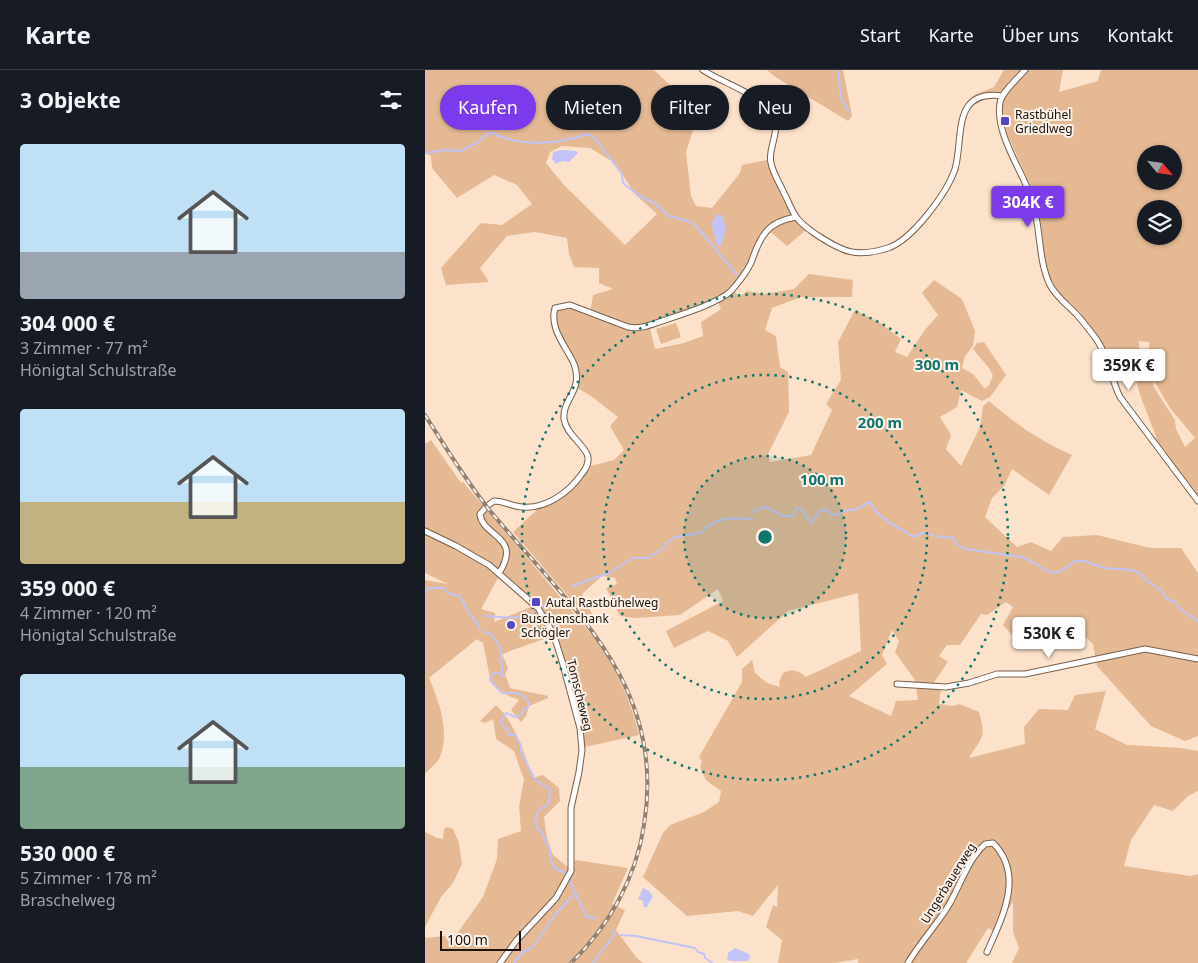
<!DOCTYPE html>
<html lang="de">
<meta charset="utf-8">
<style>
body{margin:0;font-family:"Noto Sans",sans-serif;background:#242831;color:#f1f3f6;height:100vh;display:flex;flex-direction:column;font-size:19px;white-space:nowrap}
*{box-sizing:border-box;margin:0}
p{font-size:16px;color:#9ea1a6}
.icon{flex:none;width:28px;height:28px;fill:none;stroke:currentColor;stroke-width:2;stroke-linecap:round;stroke-linejoin:round}
.map{position:relative;flex:1;overflow:hidden}
.drawer{display:flex;flex-direction:column;background:#171b24;width:425px}
.drawer>*{flex:none}
.guide{position:absolute;left:15px;top:15px;width:475px;height:45px;display:flex;gap:10px}
.needle{width:32px;rotate:119deg}
.fabs{position:absolute;left:712px;top:75px;display:grid;gap:10px}
.fabs a{display:grid;place-items:center;width:45px;height:45px;border-radius:50%;background:#171b24;box-shadow:0 1px 4px #0004;font-size:25px}
.scale{position:absolute;left:15px;bottom:12px;width:81px;box-sizing:border-box;padding-left:5px;border:2px solid #1c130b;border-top:0;font-size:14px;line-height:18px;white-space:nowrap;color:#1c130b;-webkit-text-stroke:4px #fdf2e9;paint-order:stroke}
.price{position:absolute;translate:-50% -42px;padding:0 11px;border-radius:5px;background:#fff;color:#222;font-size:16px;line-height:32px;filter:drop-shadow(0 1px 2px #0008)}
.price::after{content:'';position:absolute;left:50%;top:30px;width:15px;height:11px;margin-left:-8px;background:inherit;clip-path:polygon(0 0,100% 0,50% 100%)}
.price.active{background:#7c3aed;color:#fff}
ul{padding:0;list-style:none}
li{display:grid;align-content:center;gap:10px;height:265px;padding:0 20px}
li span{display:grid;place-items:center;height:155px;border-radius:5px;color:#555}
li>.icon{margin-inline-start:auto}
span .icon{width:90px;height:90px;fill:#fffc;stroke-width:1}
li b{font-size:21px}
h2{display:flex;justify-content:space-between;align-items:center;height:60px;padding:0 20px;font-size:21px}
.pill{padding:0 18px;border-radius:22px;background:#171b24;box-shadow:0 1px 4px #0004;font-size:18px;line-height:45px}
.pill.active{background:#7c3aed;color:#fff}
header{display:flex;align-items:center;gap:30px;box-sizing:border-box;height:70px;padding:0 25px;background:#171b24;border-bottom:1px solid #363941}
header strong{font-size:24px}
nav{display:flex;gap:28px;margin-inline-start:auto;font-size:18px}
main{display:flex;flex:1;min-height:0}
.map>svg:first-child{display:block}
.green{fill:#e4b993;fill-rule:evenodd}
.water{fill:#c2c4f7}
.lines{fill:none;stroke-linecap:round;stroke-linejoin:round}
.stream{stroke:#c2c4f7;stroke-width:2}
.minor-casing{stroke:#765f4b;stroke-width:7}
.minor{stroke:#fff;stroke-width:5}
.rail-casing{stroke:#928071;stroke-width:4}
.rail{stroke:#fdf2e9;stroke-width:2;stroke-dasharray:5.5;stroke-linecap:butt}
.ring{fill:none;stroke:#0f766e;stroke-width:2.5;stroke-dasharray:2.5 5}
.poi-dot{fill:#5548bf;stroke:#fdf2e9;stroke-width:2}
.labels{text-anchor:middle;dominant-baseline:central;stroke-width:4;stroke-linejoin:round;paint-order:stroke}
.poi-label{font-size:12px;fill:#1c130b;stroke:#fdf2e9;text-anchor:start}
.street-label{font-size:12px;fill:#1c130b;stroke:#fdf2e9}
.centre{fill:#0f766e;stroke:#fdf2e9;stroke-width:2.5}
.ring-label{font-size:15px;text-anchor:middle;font-weight:bold;fill:#0f766e;stroke:#fdf2e9;stroke-width:4;stroke-linejoin:round;paint-order:stroke}
</style>
<header>
<strong>Karte</strong>
<nav><a>Start</a><a>Karte</a><a>Über uns</a><a>Kontakt</a></nav>
</header>
<main>
<section class="drawer">
<h2>3 Objekte<svg class="icon" aria-label="filters" viewBox="0 0 24 24"><path d="M4 7h16M4 17h16"/><circle cx="9" cy="7" r="2"/><circle cx="15" cy="17" r="2"/></svg></h2>
<ul>
<li><span style="background:linear-gradient(#bfe0f5 70%,#9aa5b1 0)"><svg class="icon" aria-label="home" viewBox="0 0 24 24"><path d="M3 11l9-7 9 7M6 9v11h12V9"/></svg></span><div><b>304 000 €</b><p>3 Zimmer · 77 m²</p><p>Hönigtal Schulstraße</p></div></li>
<li><span style="background:linear-gradient(#bfe0f5 60%,#c2b280 0)"><svg class="icon" aria-label="home" viewBox="0 0 24 24"><path d="M3 11l9-7 9 7M6 9v11h12V9"/></svg></span><div><b>359 000 €</b><p>4 Zimmer · 120 m²</p><p>Hönigtal Schulstraße</p></div></li>
<li><span style="background:linear-gradient(#bfe0f5 60%,#7fa58c 0)"><svg class="icon" aria-label="home" viewBox="0 0 24 24"><path d="M3 11l9-7 9 7M6 9v11h12V9"/></svg></span><div><b>530 000 €</b><p>5 Zimmer · 178 m²</p><p>Braschelweg</p></div></li>
</ul>
</section>
<div class="map">
<svg width="773" height="893" viewBox="0 0 773 893">
<rect width="100%" height="100%" fill="#fce2cb"/>
<g class="green">
<path d="M0,0H229L249,19L254,49L268,60L261,82L266,126L271,136L287,138L315,103L317,95L342,90C347,109 365,148 381,160L362,176L341,158L334,167L325,187V194L313,213L308,214L309,221L315,227L322,221L339,224L369,219L384,204L428,210L427,227H376L347,238L340,260L351,266L355,297L363,302L364,342L343,384L345,392L386,385L407,340L401,334L416,310L413,272L430,240L455,253L476,269L470,282L482,287L499,261L513,245L497,223L509,210L537,229L550,261L548,276L540,286L537,298L548,304L560,319L564,315L568,306L564,298L548,279L552,273L559,272L581,305L565,327L557,331L536,320L532,337L515,347L526,365L521,379L536,396L555,357L558,336L564,331C592,355 613,370 647,385L624,425L587,399L579,416L567,428L560,447L592,477L606,472L626,481L638,467L672,465L725,478H756L773,503V666L760,671L726,656L672,596L668,574L648,556L588,566L578,555L588,537L581,532L562,545L556,544L535,575H522L514,586L523,592L509,612L516,618L514,634L528,636L534,634L554,642C562,670 556,667 544,688L600,674L599,657L614,639L643,640L650,625L681,621L670,659L702,675L756,678L773,681V721L763,726L748,741L729,735L706,770L699,796L765,806L773,804V893H587L594,878L588,862V832L569,861L563,858L541,893H433V889L410,893H353L357,870L341,857L348,835L352,837L353,815L328,846L313,841L262,846L218,807L238,763L245,755L279,742L294,732L296,721L281,710L275,697L277,692L274,687L317,612V599L327,590L330,603L342,613L355,617L354,612L358,603C367,598 374,601 381,607L436,581L433,523L363,541L312,587L303,571L283,561L249,578L241,561L298,531L293,519L255,545L210,548L195,546L181,518L192,514L190,508L177,506L157,524L167,544L163,549L88,462L115,437L128,433L145,422L165,396L189,390L199,380L185,356L193,347L166,326L151,317L152,307L130,256V238L145,235L165,243L168,225L188,219L174,213V198L149,197L144,184L142,168L110,162L82,166L55,198L64,212L21,215L16,198L56,153L77,155L107,134L92,115L69,105L32,128L7,98L6,86L0,83ZM137,76L165,78L190,93L210,124L232,144L200,175L138,114L121,93L125,82ZM292,229L296,239L276,252L278,266L259,273L230,279L224,255ZM467,560L474,571L470,582L490,610L493,630L471,631L466,646L424,626L462,594L457,585Z"/>
<path d="M342,0H418L427,46L423,51L352,8Z"/>
<path d="M579,0H638L634,22L673,11L676,0H773V431L730,370L731,366L715,325L705,288L694,296L685,295L651,241L619,211L612,174L618,169L614,142L606,116L582,64L578,42V21C566,24 555,29 546,38L540,34L549,25L569,17ZM721,84H749V111H721ZM721,139H749V166H721ZM714,271L724,272L726,299H715ZM729,311L745,338L770,368L760,377L751,359L750,350L728,316Z"/>
<path d="M251,253L256,267L236,274L231,259Z"/>
<path d="M6,370L36,413L38,412L173,572C192,601 206,631 214,665L160,677L153,640L130,565L77,584L83,598L80,604L85,618L123,626V628L104,636L101,646L96,652L86,640L94,630L82,625L66,613L58,573L52,569L4,608C14,631 26,664 14,689C11,694 4,699 0,704V510L23,514L0,503V374ZM73,508L106,537L69,552L70,543L56,539Z"/>
<path d="M71,635C91,654 99,683 108,708L118,705L134,718L135,731L119,747L122,768L128,785L144,798L151,790L203,798L187,834L200,840L191,860L211,887L218,893H0V868L31,865L58,827L72,789L73,769L96,761L94,736L99,710L89,681L71,669L68,649L60,653L55,651Z"/>
<path d="M22,757L28,759L34,773L37,794L28,813L16,827L0,857V762L12,768L18,769L19,759Z"/>
</g>
<g class="water">
<path d="M137,80L151,81L153,83L144,92L137,91L131,94L127,89L128,82Z"/>
<path d="M291,145H297L301,159L296,176L292,175L286,154Z"/>
<path d="M218,818L224,821L228,826L222,837H219L218,831L213,829Z"/>
<path d="M310,878L324,884L325,887L323,891H305L302,889L303,883Z"/>
</g>
<g class="lines">
<g class="stream">
<path d="M413,0L416,28L424,42"/>
<path d="M0,83L21,80L36,81L53,72L65,62C94,77 131,75 162,64L169,67L197,104L198,113L213,125L231,134L244,146L266,152L273,158L312,205"/>
<path d="M330,443V440L341,437L358,446H368L371,438L377,439L386,453L394,442L401,439L407,445L414,444L421,440H430L445,432C454,450 473,457 489,467L498,463L508,465"/>
<path d="M512,466L528,468L533,475L540,479L597,487C623,496 622,515 650,491H659L679,498L707,500L716,504L722,511L736,520L742,529L750,532L756,540L773,551"/>
<path d="M147,516L184,503L208,488H223L237,479L241,473L250,467L276,463C291,446 307,448 327,449"/>
<path d="M0,522L4,518H19L23,523L35,526L44,543L53,554L55,560"/>
<path d="M115,538L127,530"/>
<path d="M59,546C73,546 96,551 108,543"/>
<path d="M60,563L64,562L75,576L78,606L72,602L68,604L65,610L77,623C89,623 98,621 104,633L102,638L98,640L96,645L90,647L81,643L76,651L79,657L83,659V665H90L96,675V682L110,710L125,719C126,744 114,732 111,746C110,749 111,755 112,758L117,762L121,773L125,779L126,791L130,798L140,803L141,805"/>
<path d="M144,810L162,847L171,848"/>
<path d="M196,865L211,866L270,878L273,882L279,884L280,888L288,893"/>
<path d="M89,893L98,882L107,878L130,845L150,823"/>
<path d="M168,893L190,864L187,861"/>
</g>
<g class="minor-casing">
<g id="minor">
<path d="M278,0C299,14 334,23 347,45C357,62 342,78 346,93C348,103 354,112 358,121C363,130 366,140 372,148C377,155 385,160 392,165C418,182 431,188 463,178C487,170 522,123 530,99C539,68 526,19 577,26"/>
<path d="M600,0C593,8 576,23 575,33C570,66 599,102 608,133C616,160 613,190 625,215C632,228 644,236 653,246C660,254 666,262 672,270C684,288 686,309 695,327L773,431"/>
<path d="M0,461L31,476L64,495L113,538L128,563L137,591L155,658L157,680L154,702L146,738V801L131,828L91,871L75,893"/>
<path d="M74,503C98,466 57,467 55,444L62,436L69,431C80,431 88,437 98,437C121,439 144,422 156,405C161,399 165,391 162,384C156,372 141,363 139,349C137,329 159,320 149,294C141,276 124,259 130,238L145,235L203,257C216,260 230,253 243,249C261,243 293,233 306,221C314,212 321,203 326,193C330,182 333,171 341,162C348,153 360,149 371,147"/>
<path d="M472,614L521,617L544,613L572,604H600L720,579L773,589"/>
<path d="M483,893C495,872 513,854 525,833C536,813 543,790 560,774L568,773C600,805 577,848 562,882"/>
</g>
</g>
<use href="#minor" class="minor"/>
<g class="rail-casing">
<path id="rail" d="M0,345C21,378 41,411 66,442C147,539 242,615 219,755C211,808 184,856 146,893"/>
</g>
<use href="#rail" class="rail"/>
</g>
<circle cx="340" cy="467" r="81" fill="#0f766e" fill-opacity=".12"/>
<g class="ring">
<circle cx="340" cy="467" r="81"/>
<circle cx="340" cy="467" r="162"/>
<circle cx="340" cy="467" r="243"/>
</g>
<g class="poi-dot">
<rect x="575" y="46" width="10" height="10" rx="2.5"/>
<rect x="106" y="527" width="10" height="10" rx="2.5"/>
<circle cx="86" cy="555" r="5"/>
</g>
<g class="labels">
<g class="poi-label">
<text x="590" y="44">Rastbühel<tspan x="590" dy="14">Griedlweg</tspan></text>
<text x="121" y="532">Autal Rastbühelweg</text>
<text x="96" y="548">Buschenschank<tspan x="96" dy="14">Schögler</tspan></text>
</g>
<g class="street-label">
<text transform="translate(155 625) rotate(76)">Tomscheweg</text>
<text transform="translate(523 813) rotate(-58)">Ungerbauerweg</text>
</g>
</g>
<circle cx="340" cy="467" r="8" class="centre"/>
<g class="ring-label">
<text x="512" y="300">300 m</text>
<text x="455" y="358">200 m</text>
<text x="397" y="415">100 m</text>
</g>
</svg>
<div class="fabs">
<a><svg class="needle" viewBox="-14 -14 28 28"><path d="M0-13l5 13h-10z" fill="#e53935"/><path d="M0 13l5-13h-10z" fill="#9ea1a6"/></svg></a>
<a><svg class="icon" aria-label="layers" viewBox="0 0 24 24"><path d="M12 4l9 5-9 5-9-5zM3 14l9 5 9-5"/></svg></a>
</div>
<div class="scale">100 m</div>
<b class="price active" style="left:603px;top:158px">304K €</b>
<b class="price" style="left:704px;top:321px">359K €</b>
<b class="price" style="left:624px;top:589px">530K €</b>
<div class="guide">
<a class="pill active">Kaufen</a>
<a class="pill">Mieten</a>
<a class="pill">Filter</a>
<a class="pill">Neu</a>
</div>
</div>
</main>
